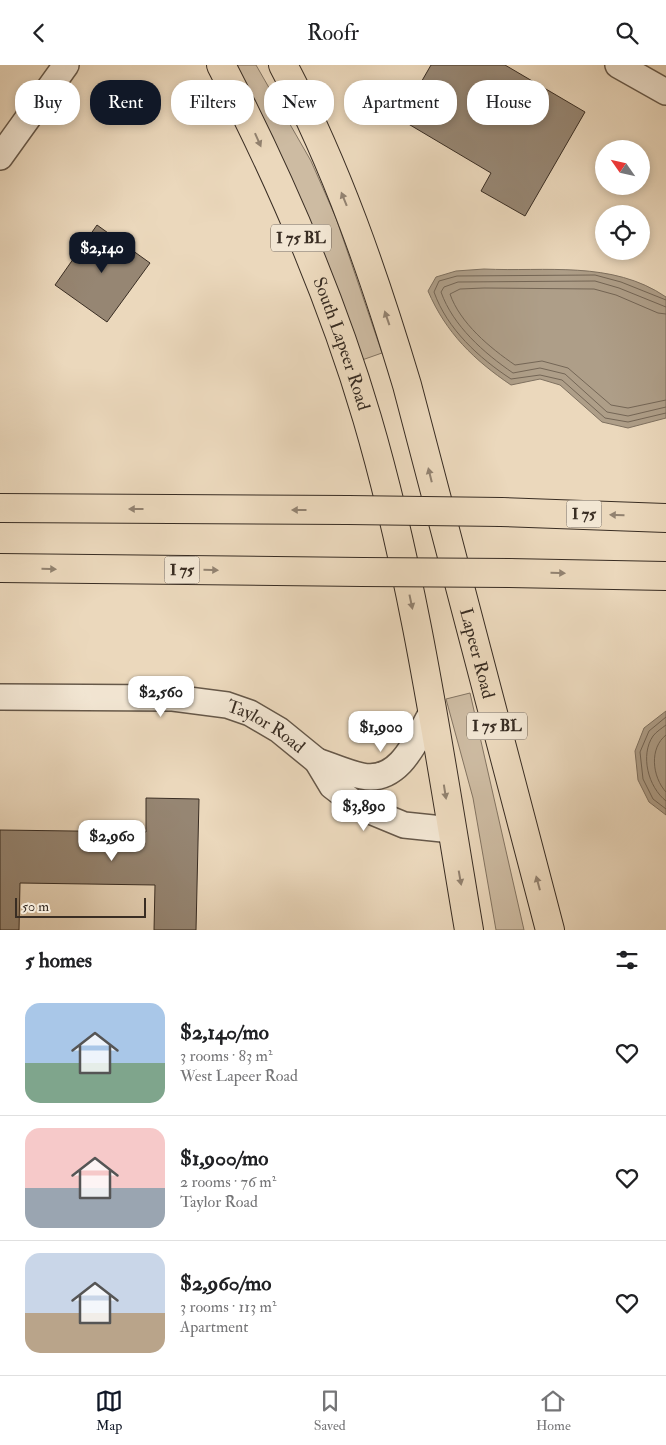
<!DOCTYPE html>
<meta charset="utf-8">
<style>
body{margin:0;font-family:"IM FELL Double Pica",serif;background:#f2f2f2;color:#202124;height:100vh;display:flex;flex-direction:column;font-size:19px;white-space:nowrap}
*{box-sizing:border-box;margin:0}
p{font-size:16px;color:#757577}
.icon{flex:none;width:28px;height:28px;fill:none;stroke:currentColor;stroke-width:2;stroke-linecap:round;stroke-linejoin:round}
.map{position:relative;height:865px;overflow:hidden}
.drawer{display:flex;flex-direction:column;background:#fff;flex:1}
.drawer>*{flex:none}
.top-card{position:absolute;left:15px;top:15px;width:636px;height:45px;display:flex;gap:10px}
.needle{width:32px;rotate:304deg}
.tools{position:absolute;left:595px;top:75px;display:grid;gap:10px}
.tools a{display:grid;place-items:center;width:55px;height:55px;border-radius:50%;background:#fff;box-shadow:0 2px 8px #0003;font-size:25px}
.scale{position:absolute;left:15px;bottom:12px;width:131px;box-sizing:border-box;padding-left:5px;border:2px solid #392d23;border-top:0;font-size:14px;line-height:18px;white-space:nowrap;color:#392d23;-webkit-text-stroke:4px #f2e6d3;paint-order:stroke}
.price{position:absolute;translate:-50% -42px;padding:0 11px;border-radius:10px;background:#fff;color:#222;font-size:16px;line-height:32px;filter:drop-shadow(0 1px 2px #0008)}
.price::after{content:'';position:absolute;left:50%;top:30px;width:15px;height:11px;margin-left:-8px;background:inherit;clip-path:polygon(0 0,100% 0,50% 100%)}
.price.active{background:#111827;color:#fff}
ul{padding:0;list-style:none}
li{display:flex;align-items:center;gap:15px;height:125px;padding:0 25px}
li+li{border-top:1px solid #e0e0e0}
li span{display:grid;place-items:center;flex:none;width:140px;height:100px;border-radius:15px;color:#555}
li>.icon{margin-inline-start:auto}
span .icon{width:60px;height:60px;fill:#fffc;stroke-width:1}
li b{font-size:21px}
h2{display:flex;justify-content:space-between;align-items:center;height:60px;padding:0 25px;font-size:21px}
.tag{padding:0 18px;border-radius:20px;background:#fff;box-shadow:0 2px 8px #0003;font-size:18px;line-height:45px}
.tag.active{background:#111827;color:#fff}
header{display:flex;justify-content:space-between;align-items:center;height:65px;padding:0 25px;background:#fff;font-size:22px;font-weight:600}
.menu{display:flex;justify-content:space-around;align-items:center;height:70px;border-top:1px solid #e0e0e0;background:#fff;font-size:14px;color:#757577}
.menu a{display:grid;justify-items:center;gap:2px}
.menu .active{color:#111827}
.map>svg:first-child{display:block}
.green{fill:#cdbba2;stroke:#837462}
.water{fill:#ae9e88;stroke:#7f7160}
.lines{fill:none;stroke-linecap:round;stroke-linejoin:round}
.shore{stroke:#746656;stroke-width:1}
.building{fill:#968673;stroke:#392d23}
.minor-casing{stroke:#665849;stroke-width:28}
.major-casing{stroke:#392d23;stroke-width:30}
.highway-casing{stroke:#392d23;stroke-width:30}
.minor{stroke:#f2e6d3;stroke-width:25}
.major{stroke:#ebd8bc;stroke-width:28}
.highway{stroke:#ebd8bc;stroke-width:28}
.highway-bridge-casing{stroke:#392d23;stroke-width:30;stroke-linecap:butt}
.highway-bridge{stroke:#ebd8bc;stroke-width:28}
.oneway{fill:#928270}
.labels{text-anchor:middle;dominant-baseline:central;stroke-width:4;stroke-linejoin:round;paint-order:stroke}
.shield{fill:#f2e6d3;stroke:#706458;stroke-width:1}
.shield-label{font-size:16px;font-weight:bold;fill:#392d23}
.street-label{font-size:18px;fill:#392d23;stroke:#f2e6d3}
</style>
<header><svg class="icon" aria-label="back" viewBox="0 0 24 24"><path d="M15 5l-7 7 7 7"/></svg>Roofr<svg class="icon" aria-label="search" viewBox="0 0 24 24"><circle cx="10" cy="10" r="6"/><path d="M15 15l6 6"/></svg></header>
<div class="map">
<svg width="666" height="865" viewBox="0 0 666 865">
<rect width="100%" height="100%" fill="#ebd8bc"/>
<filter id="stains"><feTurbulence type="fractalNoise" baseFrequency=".004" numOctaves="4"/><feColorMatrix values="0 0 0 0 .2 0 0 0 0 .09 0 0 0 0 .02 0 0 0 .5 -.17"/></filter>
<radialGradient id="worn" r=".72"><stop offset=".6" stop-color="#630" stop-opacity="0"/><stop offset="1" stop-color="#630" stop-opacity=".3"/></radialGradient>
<g class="green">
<path d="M237,0H256L311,96L322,121L336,153L382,288L362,295L289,110Z"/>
<path d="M470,628L524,865H496L473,733L446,634Z"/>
</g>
<g class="water">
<path d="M484,204C545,207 612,195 666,232V353L628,363L602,357L560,320L540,314L511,320C474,295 446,268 428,226L436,212L456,206Z"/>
<path d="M666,646V750L649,737L638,715L635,686L644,663Z"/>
</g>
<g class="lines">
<g class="shore">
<path d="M666,235L621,217L595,210L457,211L439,216L434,227C447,264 479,293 511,314L540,310L562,315L605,353L628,357L666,348"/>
<path d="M666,242L619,223L595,216L458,217L444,222L441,227C453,261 484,288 513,308L540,303L565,309L607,347L628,351L666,342"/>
<path d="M666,249L658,248L616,230L594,224L484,223L460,224L450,229C460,258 490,283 515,300L542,296L568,303L611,340L628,343L666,335"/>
<path d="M666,652L649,666L640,687L643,714L653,734L666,744"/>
<path d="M666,660C662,663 656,667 653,671C640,690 648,722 666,736"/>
<path d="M666,670C649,683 652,712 666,727"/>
</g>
</g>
<g class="building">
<path d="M431,0H505L585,47L525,151L481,126L491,108L400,54Z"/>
<path d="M97,160L150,198L107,257L55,220Z"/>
<path d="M146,733L199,734L196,865H154L155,820L20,818L19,865H0V765L146,767Z"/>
</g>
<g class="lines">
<g class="minor-casing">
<g id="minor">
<path d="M618,0L666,27"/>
<path d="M0,92L66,0"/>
<path id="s1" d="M0,632L173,633L227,640L250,648L279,665L317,696L332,721L358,741L404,760L452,765"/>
<path d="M317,696C332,701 347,708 362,711C400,719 417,673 432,647"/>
</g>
</g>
<g class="major-casing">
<g id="major">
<path id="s2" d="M221,0C279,112 331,231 367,353C416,520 440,694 469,865"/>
<path id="s3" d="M283,0C337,102 374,210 407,320L550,865"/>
</g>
</g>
<g class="highway-casing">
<g id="highway">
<path d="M0,443L348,445"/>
<path d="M501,447L666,453"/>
<path d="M0,503L363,507"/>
<path d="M509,508L666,511"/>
</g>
</g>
<use href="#minor" class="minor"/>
<use href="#major" class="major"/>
<use href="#highway" class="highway"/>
<g class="highway-bridge-casing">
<g id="highway-bridge">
<path d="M348,445L501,447"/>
<path d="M363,507L509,508"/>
</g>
</g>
<use href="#highway-bridge" class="highway-bridge"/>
</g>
<defs><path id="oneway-solid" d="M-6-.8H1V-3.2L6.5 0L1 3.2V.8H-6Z" transform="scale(1.25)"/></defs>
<g class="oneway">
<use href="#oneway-solid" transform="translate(258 75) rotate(66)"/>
<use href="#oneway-solid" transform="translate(344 134) rotate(-112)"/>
<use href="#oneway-solid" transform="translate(387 253) rotate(-109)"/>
<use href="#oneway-solid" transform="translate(430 410) rotate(-104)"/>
<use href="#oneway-solid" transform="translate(136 444) rotate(-180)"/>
<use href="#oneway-solid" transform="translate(299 445) rotate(-180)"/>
<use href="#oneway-solid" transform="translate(617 450) rotate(-178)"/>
<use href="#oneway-solid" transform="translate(49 504) rotate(1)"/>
<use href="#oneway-solid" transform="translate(211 505) rotate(1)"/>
<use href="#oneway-solid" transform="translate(558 508) rotate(1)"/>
<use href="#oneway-solid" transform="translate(411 537) rotate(78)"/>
<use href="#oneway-solid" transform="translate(445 727) rotate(81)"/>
<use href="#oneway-solid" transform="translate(460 813) rotate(80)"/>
<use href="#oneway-solid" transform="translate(538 818) rotate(-105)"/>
</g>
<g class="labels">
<g class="shield">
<rect x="271" y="159.5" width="60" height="27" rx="4"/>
<rect x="566.5" y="435.5" width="35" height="27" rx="4"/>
<rect x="164.5" y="491.5" width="35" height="27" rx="4"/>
<rect x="467" y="647.5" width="60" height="27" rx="4"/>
</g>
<g class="shield-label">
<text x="301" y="173">I 75 BL</text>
<text x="584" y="449">I 75</text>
<text x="182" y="505">I 75</text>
<text x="497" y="661">I 75 BL</text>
</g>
<g class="street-label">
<text stroke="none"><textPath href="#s2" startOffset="304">South Lapeer Road</textPath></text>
<text stroke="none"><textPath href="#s3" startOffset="621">Lapeer Road</textPath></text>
<text stroke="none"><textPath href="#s1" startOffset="272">Taylor Road</textPath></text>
</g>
</g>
<rect width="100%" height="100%" filter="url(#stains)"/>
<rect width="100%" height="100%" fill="url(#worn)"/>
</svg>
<div class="tools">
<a><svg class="needle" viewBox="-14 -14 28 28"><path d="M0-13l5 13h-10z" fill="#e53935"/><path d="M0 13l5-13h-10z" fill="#757577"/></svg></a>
<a><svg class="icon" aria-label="locate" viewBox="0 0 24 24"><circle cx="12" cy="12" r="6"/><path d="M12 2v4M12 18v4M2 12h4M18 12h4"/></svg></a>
</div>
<div class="scale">50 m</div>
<b class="price active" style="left:102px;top:209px">$2,140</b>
<b class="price" style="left:161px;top:653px">$2,560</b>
<b class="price" style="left:381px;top:688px">$1,900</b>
<b class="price" style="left:364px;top:767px">$3,890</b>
<b class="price" style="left:112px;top:797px">$2,960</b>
<div class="top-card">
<a class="tag">Buy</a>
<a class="tag active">Rent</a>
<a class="tag">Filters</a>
<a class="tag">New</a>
<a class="tag">Apartment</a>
<a class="tag">House</a>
</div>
</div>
<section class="drawer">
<h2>5 homes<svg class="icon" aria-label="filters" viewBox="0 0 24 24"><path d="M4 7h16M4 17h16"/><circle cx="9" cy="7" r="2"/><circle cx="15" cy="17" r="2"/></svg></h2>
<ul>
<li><span style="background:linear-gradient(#a9c7e8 60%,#7fa58c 0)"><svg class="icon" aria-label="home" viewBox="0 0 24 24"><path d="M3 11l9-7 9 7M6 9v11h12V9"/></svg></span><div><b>$2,140/mo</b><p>3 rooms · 83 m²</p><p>West Lapeer Road</p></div><svg class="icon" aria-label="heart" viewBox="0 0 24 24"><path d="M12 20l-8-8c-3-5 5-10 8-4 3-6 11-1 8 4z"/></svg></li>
<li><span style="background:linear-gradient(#f6c9c9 60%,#9aa5b1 0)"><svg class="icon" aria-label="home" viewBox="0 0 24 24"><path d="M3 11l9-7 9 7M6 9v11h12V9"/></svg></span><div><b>$1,900/mo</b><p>2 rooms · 76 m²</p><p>Taylor Road</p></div><svg class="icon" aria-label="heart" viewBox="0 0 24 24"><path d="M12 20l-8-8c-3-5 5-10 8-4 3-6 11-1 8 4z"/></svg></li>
<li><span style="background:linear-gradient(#c9d6e8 60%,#b9a48a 0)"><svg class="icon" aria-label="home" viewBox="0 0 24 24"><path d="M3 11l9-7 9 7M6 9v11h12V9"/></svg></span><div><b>$2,960/mo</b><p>3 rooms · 113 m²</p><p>Apartment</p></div><svg class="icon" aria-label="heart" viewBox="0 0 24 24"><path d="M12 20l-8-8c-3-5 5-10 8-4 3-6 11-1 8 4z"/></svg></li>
</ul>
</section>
<nav class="menu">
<a class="active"><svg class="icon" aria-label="map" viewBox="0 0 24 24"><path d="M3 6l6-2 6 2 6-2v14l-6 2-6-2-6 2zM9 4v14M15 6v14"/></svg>Map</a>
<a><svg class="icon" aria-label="saved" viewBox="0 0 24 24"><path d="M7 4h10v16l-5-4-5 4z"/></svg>Saved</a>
<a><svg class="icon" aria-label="home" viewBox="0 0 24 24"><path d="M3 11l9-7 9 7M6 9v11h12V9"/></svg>Home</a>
</nav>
